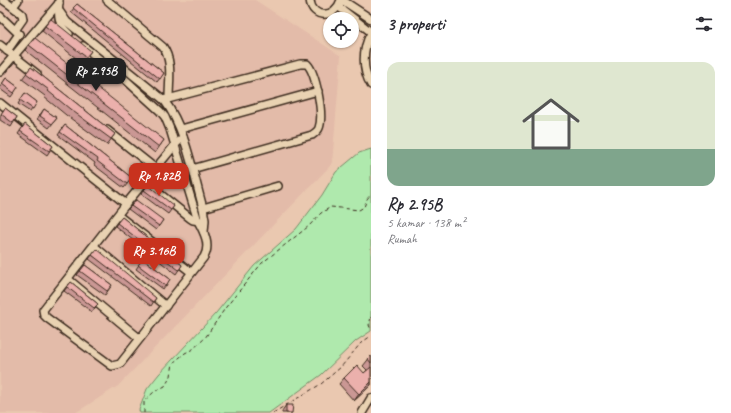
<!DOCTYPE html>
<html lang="id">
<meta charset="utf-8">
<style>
body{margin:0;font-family:Caveat,sans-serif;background:#f7f7f7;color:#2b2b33;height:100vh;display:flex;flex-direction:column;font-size:15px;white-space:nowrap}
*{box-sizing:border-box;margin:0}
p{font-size:13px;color:#7c7c81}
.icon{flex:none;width:22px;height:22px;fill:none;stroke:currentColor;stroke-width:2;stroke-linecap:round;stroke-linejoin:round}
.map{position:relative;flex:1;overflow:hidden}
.side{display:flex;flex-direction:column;background:#fff;width:360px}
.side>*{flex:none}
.tools{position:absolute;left:323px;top:12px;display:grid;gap:8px}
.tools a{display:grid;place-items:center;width:36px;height:36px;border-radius:50%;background:#fff;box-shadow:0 1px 3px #0004;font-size:20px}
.price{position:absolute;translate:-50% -34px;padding:0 9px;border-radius:8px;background:#c8321e;color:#fff;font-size:13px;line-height:26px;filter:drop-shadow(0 1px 2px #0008)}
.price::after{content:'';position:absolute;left:50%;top:24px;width:12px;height:9px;margin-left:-6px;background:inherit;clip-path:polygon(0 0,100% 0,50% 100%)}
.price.current{background:#222;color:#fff}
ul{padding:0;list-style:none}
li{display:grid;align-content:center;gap:8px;height:212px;padding:0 16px}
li+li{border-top:1px solid #e1e1e2}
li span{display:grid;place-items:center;height:124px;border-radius:12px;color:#555}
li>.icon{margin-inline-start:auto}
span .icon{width:72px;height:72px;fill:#fffc;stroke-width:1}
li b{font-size:17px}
h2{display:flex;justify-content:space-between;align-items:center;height:48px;padding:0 16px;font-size:17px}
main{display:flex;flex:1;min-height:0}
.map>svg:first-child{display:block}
.built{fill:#e3bba9}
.green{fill:#afe9ad;stroke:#758a66}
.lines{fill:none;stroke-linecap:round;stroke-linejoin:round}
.minor-casing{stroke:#3b2a1e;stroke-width:10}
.path{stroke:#3b2a1e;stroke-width:1;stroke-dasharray:4 3;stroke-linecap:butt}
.minor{stroke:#e9d2b2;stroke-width:7}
.wall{fill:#ca9794;stroke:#3b2a1e}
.shaded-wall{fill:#a47b78;stroke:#3b2a1e}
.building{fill:#ebb0ac;stroke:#3b2a1e}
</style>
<main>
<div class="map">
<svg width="371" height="413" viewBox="0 0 371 413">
<rect width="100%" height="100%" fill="#eac8b0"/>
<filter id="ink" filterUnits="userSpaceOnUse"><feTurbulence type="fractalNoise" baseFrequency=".025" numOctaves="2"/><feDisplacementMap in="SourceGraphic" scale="8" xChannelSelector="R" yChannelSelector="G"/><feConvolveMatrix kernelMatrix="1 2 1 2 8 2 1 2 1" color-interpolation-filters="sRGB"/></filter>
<g filter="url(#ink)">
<path class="built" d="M0,0H255L341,56L332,164L118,386L75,413H0Z"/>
<path class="green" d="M371,149V331L356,341L321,375L269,413H140L139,410L147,389L159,374L216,313L254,266L296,229L322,195L336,172L359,153Z"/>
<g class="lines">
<g class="minor-casing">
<g id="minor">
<path d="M3,0L13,7"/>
<path d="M59,0C58,15 57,24 69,34"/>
<path d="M107,0L163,47C173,61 169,81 169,98"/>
<path d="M310,0C312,19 335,19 341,0"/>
<path d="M342,0L371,19"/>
<path d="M339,7L371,32"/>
<path d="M60,12L67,22L164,100C186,129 193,173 203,208L205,220L204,232"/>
<path d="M0,16L19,34L7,51"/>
<path d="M16,29L23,19L22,14L13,7L18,0"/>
<path d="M371,33C362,49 362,70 371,85"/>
<path d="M0,45L37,74"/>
<path d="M83,46L127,81L160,111L165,117L170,129L198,221C204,232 211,245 204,257L120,364L112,366L47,318L44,315L43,310L126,204L175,145L183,137"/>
<path d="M0,72L59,3"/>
<path d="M164,100L300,64H307C316,73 324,115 319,128C318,131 315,133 312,135L192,169"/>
<path d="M0,103L126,204"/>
<path d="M181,129L318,91"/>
<path d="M107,130L156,169"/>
<path d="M145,182L190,218L193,220L201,221"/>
<path d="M203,208L278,186"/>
<path d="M120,217L191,272"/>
<path d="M94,246L166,306"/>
<path d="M68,279L139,338"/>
<path d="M362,413L371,398"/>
</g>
</g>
<g class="path">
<path d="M371,317L369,325L371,330"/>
<path d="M144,413V401L154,392L165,386L171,376L173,363L185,353L193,349L205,338L226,307L262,263L309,226L321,213L331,207L359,210L364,207L367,199L371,194"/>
<path d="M273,413L321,384L341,367L361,343L371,336"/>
</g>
<use href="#minor" class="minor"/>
</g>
<g class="wall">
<path d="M77,4L164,73L157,82L71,12Z"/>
<path d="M45,26L91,51L82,63L42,31Z"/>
<path d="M29,45L164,140L155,153L25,50Z"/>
<path d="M31,67L115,134L107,145L66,115L44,97L45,96L22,79Z"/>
<path d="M6,78L18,87L11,97L0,89V87Z"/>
<path d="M25,93L37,102L30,112L18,104Z"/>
<path d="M5,108L17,117L11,127L0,120V116Z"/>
<path d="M44,109L57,118L49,128L37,119Z"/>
<path d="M25,124L53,146L47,155L18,134Z"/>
<path d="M65,125L132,178L124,188L94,165L95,163L58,135Z"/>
<path d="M144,190L174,206L168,214L141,194Z"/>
<path d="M131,206L163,220L156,230L128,209Z"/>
<path d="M122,217L182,265L176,274L115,226Z"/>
<path d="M92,255L156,298L151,306L89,259Z"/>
<path d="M143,259L170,279L163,289L136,269Z"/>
<path d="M85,265L112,285L105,295L77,275Z"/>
<path d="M71,282L98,304L92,312L64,291Z"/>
<path d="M371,356V385L354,401L339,384L344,378L364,373L367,370L363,366Z"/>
<path d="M286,405L292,413H282V411Z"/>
</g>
<path class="shaded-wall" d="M371,382V385L354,401L359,394Z"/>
<g class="building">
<path d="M77,4L164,73L160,79L73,8Z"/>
<path d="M51,19L91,51L86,57L45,26Z"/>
<path d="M35,38L164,140L159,147L29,45Z"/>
<path d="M31,67L115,134L111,139L70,109L48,91L49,90L26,73Z"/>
<path d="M6,78L18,87L14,93L2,84Z"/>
<path d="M25,93L37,102L33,109L20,100Z"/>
<path d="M5,108L17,117L13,123L1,114Z"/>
<path d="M44,109L57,118L52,124L40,116Z"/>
<path d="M25,124L53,146L49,151L20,131Z"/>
<path d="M65,125L132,178L127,184L97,161L98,159L60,132Z"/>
<path d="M148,185L174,206L171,210L144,190Z"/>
<path d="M136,200L163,220L159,226L131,206Z"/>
<path d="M122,217L182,265L179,270L117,223Z"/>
<path d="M97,249L156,298L153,302L92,255Z"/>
<path d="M143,259L170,279L166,286L138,265Z"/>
<path d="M85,265L112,285L107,291L80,271Z"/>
<path d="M71,282L98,304L94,308L67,287Z"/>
<path d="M371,356V363L368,359Z"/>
<path d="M357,365L364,373L371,367V382L359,394L344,378Z"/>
<path d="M286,405H293L292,413H286Z"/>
</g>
</g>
</svg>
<div class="tools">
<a><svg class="icon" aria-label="locate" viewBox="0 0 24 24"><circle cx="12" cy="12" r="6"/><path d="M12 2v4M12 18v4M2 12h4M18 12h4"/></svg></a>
</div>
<b class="price current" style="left:96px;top:92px">Rp 2.95B</b>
<b class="price" style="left:159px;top:197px">Rp 1.82B</b>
<b class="price" style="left:154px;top:272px">Rp 3.16B</b>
</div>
<section class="side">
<h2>3 properti<svg class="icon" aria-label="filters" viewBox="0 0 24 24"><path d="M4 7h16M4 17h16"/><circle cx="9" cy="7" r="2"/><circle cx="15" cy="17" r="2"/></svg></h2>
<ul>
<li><span style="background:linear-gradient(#dfe7d0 70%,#7fa58c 0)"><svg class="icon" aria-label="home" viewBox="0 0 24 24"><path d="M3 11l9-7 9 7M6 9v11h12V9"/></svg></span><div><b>Rp 2.95B</b><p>5 kamar · 138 m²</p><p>Rumah</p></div></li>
</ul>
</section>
</main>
